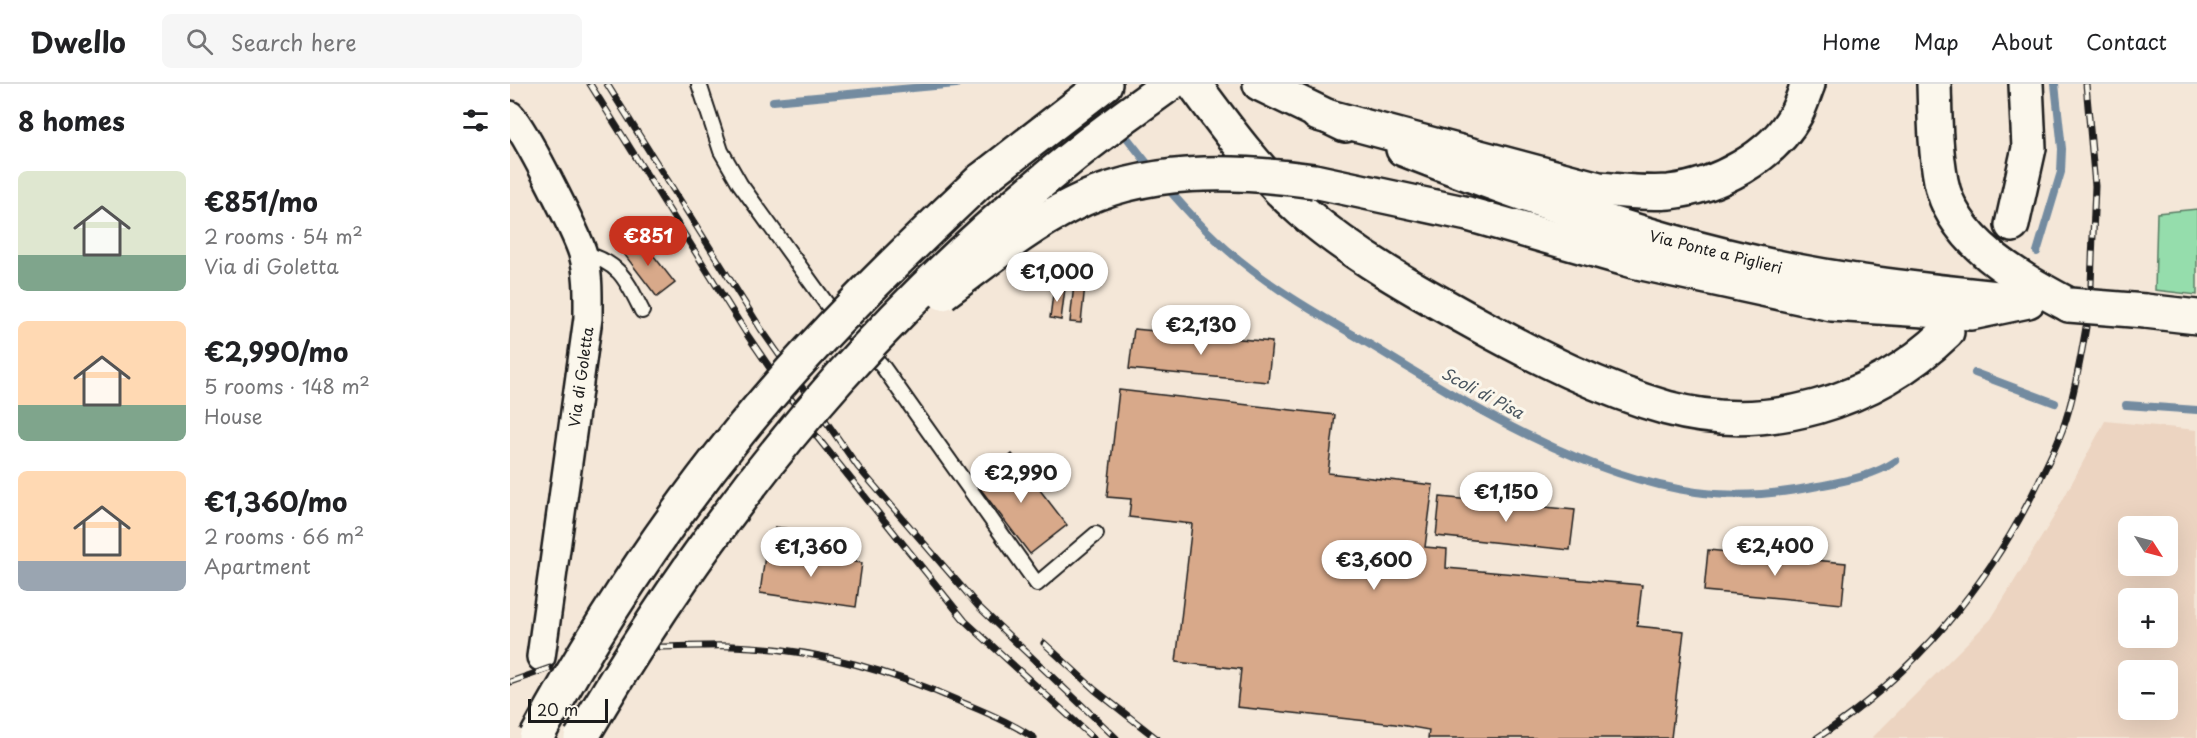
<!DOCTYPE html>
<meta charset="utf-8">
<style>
body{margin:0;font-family:"Playpen Sans",sans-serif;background:#f6f6f6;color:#202124;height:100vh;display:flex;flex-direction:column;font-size:22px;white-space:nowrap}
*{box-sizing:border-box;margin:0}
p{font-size:20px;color:#757577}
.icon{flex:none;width:33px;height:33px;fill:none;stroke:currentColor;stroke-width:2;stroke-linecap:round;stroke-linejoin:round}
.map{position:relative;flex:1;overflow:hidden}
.panel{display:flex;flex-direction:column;background:#fff;width:510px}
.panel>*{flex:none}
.needle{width:39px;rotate:126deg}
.buttons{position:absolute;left:1608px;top:432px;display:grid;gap:12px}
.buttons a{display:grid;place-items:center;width:60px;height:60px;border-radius:9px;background:#fff;box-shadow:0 6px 24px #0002;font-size:30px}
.scale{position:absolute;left:18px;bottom:15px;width:80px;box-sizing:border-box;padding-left:6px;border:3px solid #1c1c1c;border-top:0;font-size:16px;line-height:21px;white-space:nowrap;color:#1c1c1c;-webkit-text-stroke:4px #fbf7ec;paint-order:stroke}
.price{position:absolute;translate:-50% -51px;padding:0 14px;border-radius:21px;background:#fff;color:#222;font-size:20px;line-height:39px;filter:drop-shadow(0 2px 3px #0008)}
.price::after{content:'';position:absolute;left:50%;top:36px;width:18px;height:14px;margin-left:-9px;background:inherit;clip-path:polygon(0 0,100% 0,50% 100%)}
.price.active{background:#c8321e;color:#fff}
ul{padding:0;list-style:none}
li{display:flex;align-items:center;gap:18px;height:150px;padding:0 18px}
li span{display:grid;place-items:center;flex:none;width:168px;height:120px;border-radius:9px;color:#555}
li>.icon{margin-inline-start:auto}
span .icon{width:72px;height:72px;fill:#fffc;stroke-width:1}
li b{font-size:26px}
h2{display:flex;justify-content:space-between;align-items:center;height:72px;padding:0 18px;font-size:26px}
header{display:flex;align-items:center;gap:36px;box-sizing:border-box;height:84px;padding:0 30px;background:#fff;border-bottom:2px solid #e0e0e0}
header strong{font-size:28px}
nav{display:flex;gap:33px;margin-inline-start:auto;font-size:21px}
.search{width:420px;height:54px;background:#f6f6f6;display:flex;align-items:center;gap:15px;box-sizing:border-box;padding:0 21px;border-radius:9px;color:#757577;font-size:22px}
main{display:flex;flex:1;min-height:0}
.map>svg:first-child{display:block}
.built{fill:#ecd4c1;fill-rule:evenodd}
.green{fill:#95ddac;stroke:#587c64;stroke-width:1.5}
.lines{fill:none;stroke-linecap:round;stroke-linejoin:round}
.stream{stroke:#738ba0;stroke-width:8}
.building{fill:#d8a98a;stroke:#1c1c1c;stroke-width:1.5}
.highway-tunnel{stroke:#c9beb2;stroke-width:33;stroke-dasharray:33 16;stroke-linecap:butt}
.lane-casing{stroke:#1c1c1c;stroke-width:18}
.street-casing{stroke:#1c1c1c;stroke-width:32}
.primary-casing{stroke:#1c1c1c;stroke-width:38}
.highway-casing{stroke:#1c1c1c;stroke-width:38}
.lane{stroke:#fbf7ec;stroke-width:14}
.street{stroke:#fbf7ec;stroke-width:27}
.primary{stroke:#fbf7ec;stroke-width:33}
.highway{stroke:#fbf7ec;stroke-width:33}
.rail-casing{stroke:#1c1c1c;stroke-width:7}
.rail{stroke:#fbf7ec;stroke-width:4.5;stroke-dasharray:14;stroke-linecap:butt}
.primary-bridge-casing{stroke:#1c1c1c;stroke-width:38;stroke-linecap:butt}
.highway-bridge-casing{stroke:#1c1c1c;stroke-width:38;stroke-linecap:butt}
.primary-bridge{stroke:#fbf7ec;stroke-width:33}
.highway-bridge{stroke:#fbf7ec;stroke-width:33}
.labels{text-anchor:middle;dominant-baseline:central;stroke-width:6;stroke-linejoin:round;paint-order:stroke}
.street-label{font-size:15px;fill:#1c1c1c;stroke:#fbf7ec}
.water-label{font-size:16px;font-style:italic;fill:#48545e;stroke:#fbf7ec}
</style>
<header>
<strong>Dwello</strong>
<div class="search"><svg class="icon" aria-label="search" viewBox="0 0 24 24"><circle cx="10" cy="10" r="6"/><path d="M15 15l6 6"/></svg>Search here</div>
<nav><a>Home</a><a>Map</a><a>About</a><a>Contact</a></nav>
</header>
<main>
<section class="panel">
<h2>8 homes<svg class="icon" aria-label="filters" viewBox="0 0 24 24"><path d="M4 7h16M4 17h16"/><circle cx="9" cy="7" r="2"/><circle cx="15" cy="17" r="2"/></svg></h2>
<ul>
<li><span style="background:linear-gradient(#dfe7d0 70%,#7fa58c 0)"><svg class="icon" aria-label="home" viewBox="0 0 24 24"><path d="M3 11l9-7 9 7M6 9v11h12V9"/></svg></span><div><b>€851/mo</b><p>2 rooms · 54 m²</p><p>Via di Goletta</p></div></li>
<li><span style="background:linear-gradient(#ffd9b3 70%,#7fa58c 0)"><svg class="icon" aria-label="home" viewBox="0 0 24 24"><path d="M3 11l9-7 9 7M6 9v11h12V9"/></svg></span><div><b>€2,990/mo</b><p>5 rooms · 148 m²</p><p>House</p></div></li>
<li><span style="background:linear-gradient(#ffd9b3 75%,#9aa5b1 0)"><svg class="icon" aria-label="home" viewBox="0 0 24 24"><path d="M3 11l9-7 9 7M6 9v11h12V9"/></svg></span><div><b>€1,360/mo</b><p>2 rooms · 66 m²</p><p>Apartment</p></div></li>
</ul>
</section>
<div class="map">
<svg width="1687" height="654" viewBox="0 0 1687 654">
<rect width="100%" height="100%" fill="#f4e7d8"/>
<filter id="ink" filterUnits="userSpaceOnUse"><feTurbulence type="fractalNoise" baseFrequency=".0167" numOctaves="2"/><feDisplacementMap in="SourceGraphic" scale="12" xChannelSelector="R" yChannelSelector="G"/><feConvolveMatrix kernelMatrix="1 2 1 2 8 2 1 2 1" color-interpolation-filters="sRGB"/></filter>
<g filter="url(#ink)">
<path class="built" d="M1595,337L1687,346V654H1362L1481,535L1542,436ZM1618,442H1658V482H1618ZM1618,514H1658V554H1618ZM1618,586H1658V626H1618Z"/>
<path class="green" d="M1687,125V211L1645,206L1647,129Z"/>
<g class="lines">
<g class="stream">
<path d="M263,17L446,0"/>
<path d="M618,55L644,88"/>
<path d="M654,100C680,131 710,162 742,186C781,216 826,240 869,266C962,323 1076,393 1186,408C1227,414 1269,410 1308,402C1334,397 1364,392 1386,377"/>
<path d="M1527,168L1551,88L1552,65L1545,0"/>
<path d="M1465,289L1545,319"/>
<path d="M1616,321L1687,326"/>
</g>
</g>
<g class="building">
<path d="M129,153L165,199L147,213L111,166Z"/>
<path d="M564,200L575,201L571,239L560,238Z"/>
<path d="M544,202L555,204L551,236L540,234Z"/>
<path d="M624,245L762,258L758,298L619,285Z"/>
<path d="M609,306L825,331L818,389L923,401L915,463L937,465L936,484L1132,501L1127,542L1174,547L1161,654H918L919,646L885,640L727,623L731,585L666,578L682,440L619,433L621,415L597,413Z"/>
<path d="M502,370L557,441L520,470L466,399Z"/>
<path d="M930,413L1065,426L1060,466L926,452Z"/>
<path d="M265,443L322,451L320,468L263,460Z"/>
<path d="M256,464L352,479L346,523L250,509Z"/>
<path d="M1198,466L1336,479L1332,520L1194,507Z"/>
</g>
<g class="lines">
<path class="highway-tunnel" d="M1447,232L1476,190L1502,141"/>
<g class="lane-casing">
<g id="lane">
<path d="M189,0L211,67L230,100L316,219L373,283L527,500L586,450"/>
<path d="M73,169C110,179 116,195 132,227"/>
</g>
</g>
<g class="street-casing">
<path id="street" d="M0,31C12,40 68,152 73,170C79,190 78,213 78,234L31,573"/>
</g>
<g class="primary-casing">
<g id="primary">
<path d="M750,0L835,41"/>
<path d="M893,65C1005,109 1126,152 1243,178C1330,198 1419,207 1508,216"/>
<path d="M1635,227L1687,233"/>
</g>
</g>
<g class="highway-casing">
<g id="highway">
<path d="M684,0C717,45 750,90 792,127C844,172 907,207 967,240C1027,273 1090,305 1157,324C1256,351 1364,319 1437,248"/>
<path d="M1424,0C1425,32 1425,65 1431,97C1443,159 1509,194 1559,221"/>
<path d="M808,30L1089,105C1113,107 1135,110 1159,108C1206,103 1263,73 1286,30C1291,21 1294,10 1298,0"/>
<path d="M471,96L595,0"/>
<path d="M804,97L958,130L1123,177L1322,220L1461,229L1518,217"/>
<path d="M1502,141L1519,64L1516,0"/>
</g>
</g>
<use href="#lane" class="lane"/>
<use href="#street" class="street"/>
<use href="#primary" class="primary"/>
<use href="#highway" class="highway"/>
<g class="rail-casing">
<g id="rail">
<path d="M80,0L238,252L307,353L455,537L583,654"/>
<path d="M97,0L251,245L348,383L469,523L606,654"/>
<path d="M1576,0L1585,102L1581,201"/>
<path d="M534,559L585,606L646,654"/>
<path d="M150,563C174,563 198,561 222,562C301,564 379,586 451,618C476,628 502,639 524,654"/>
<path d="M0,598L40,584"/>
<path d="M1307,654C1405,590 1480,500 1530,395C1540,374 1551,354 1557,332C1566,303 1571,272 1576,243"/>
</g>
</g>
<use href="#rail" class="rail"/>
<g class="primary-bridge-casing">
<path id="primary-bridge" d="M1559,221L1635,227"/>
</g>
<g class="highway-bridge-casing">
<g id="highway-bridge">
<path d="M433,209C474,179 515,144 561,121C635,83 724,86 804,97"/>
<path d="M26,654C84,547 152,443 229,348C302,258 386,176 471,96"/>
<path d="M71,654C223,393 411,173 660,0"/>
</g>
</g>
<use href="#primary-bridge" class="primary-bridge"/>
<use href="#highway-bridge" class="highway-bridge"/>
</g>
</g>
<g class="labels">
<g class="street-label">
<text transform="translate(1206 167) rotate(14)">Via Ponte a Piglieri</text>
<text transform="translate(70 293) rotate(-82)">Via di Goletta</text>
</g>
<g class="water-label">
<text transform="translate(973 308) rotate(28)">Scoli di Pisa</text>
</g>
</g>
</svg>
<div class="buttons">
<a><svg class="needle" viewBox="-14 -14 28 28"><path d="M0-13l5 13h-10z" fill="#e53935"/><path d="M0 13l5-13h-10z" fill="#757577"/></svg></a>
<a>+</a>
<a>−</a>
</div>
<div class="scale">20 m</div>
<b class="price active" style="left:138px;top:183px">€851</b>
<b class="price" style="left:547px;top:219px">€1,000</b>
<b class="price" style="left:691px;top:272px">€2,130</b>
<b class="price" style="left:511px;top:420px">€2,990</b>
<b class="price" style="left:996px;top:439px">€1,150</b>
<b class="price" style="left:1265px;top:493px">€2,400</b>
<b class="price" style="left:301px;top:494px">€1,360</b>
<b class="price" style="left:864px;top:507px">€3,600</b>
</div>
</main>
